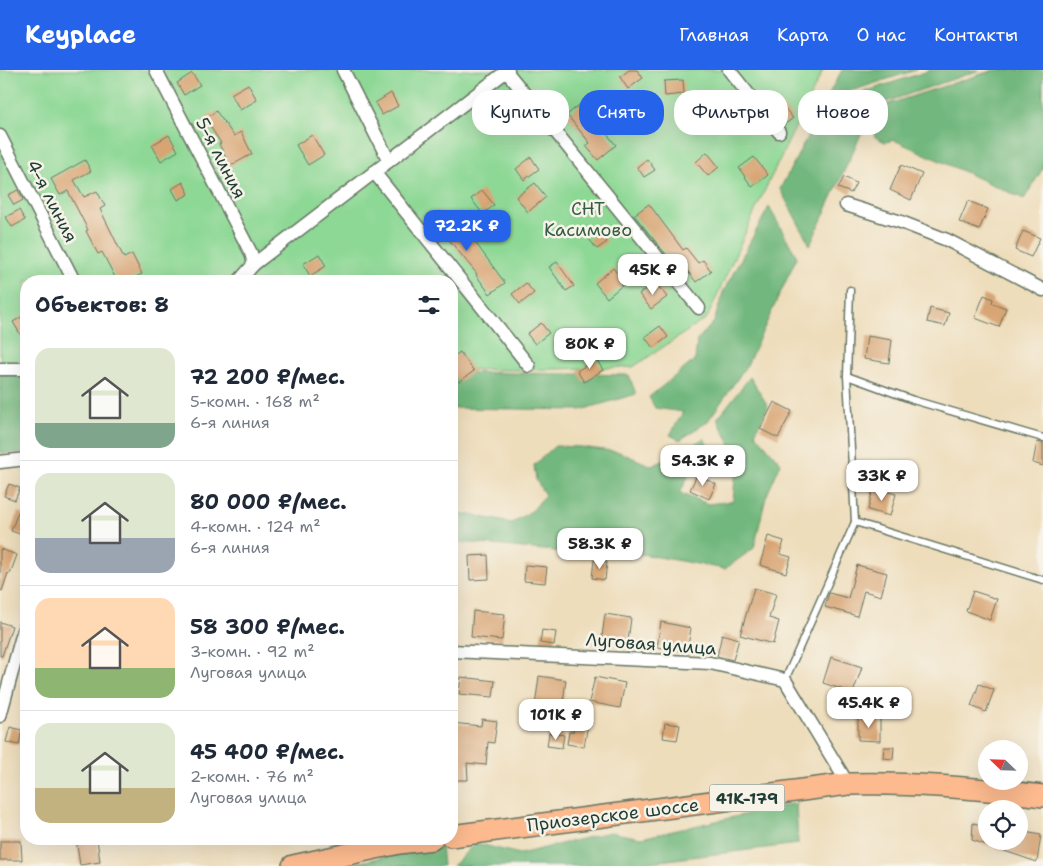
<!DOCTYPE html>
<html lang="ru">
<meta charset="utf-8">
<style>
body{margin:0;font-family:"Shantell Sans",sans-serif;background:#f6f6f7;color:#1f2937;height:100vh;display:flex;flex-direction:column;font-size:19px;white-space:nowrap}
*{box-sizing:border-box;margin:0}
p{font-size:16px;color:#747a83}
.icon{flex:none;width:28px;height:28px;fill:none;stroke:currentColor;stroke-width:2;stroke-linecap:round;stroke-linejoin:round}
.map{position:relative;flex:1;overflow:hidden}
.details{position:absolute;left:20px;top:205px;width:438px;height:570px;display:flex;flex-direction:column;background:#fff;border-radius:20px;box-shadow:0 5px 20px #0002}
.details>*{flex:none}
.hud{position:absolute;left:472px;top:20px;width:475px;height:45px;display:flex;gap:10px}
.needle{width:32px;rotate:293deg}
.tools{position:absolute;left:978px;top:670px;display:grid;gap:10px}
.tools a{display:grid;place-items:center;width:50px;height:50px;border-radius:50%;background:#fff;box-shadow:0 5px 20px #0002;font-size:25px}
.price{position:absolute;translate:-50% -42px;padding:0 11px;border-radius:10px;background:#fff;color:#222;font-size:16px;line-height:32px;filter:drop-shadow(0 1px 2px #0008)}
.price::after{content:'';position:absolute;left:50%;top:30px;width:15px;height:11px;margin-left:-8px;background:inherit;clip-path:polygon(0 0,100% 0,50% 100%)}
.price.on{background:#2563eb;color:#fff}
ul{padding:0;list-style:none}
li{display:flex;align-items:center;gap:15px;height:125px;padding:0 15px}
li+li{border-top:1px solid #e0e1e3}
li span{display:grid;place-items:center;flex:none;width:140px;height:100px;border-radius:15px;color:#555}
li>.icon{margin-inline-start:auto}
span .icon{width:60px;height:60px;fill:#fffc;stroke-width:1}
li b{font-size:21px}
h2{display:flex;justify-content:space-between;align-items:center;height:60px;padding:0 15px;font-size:21px}
.pill{padding:0 18px;border-radius:20px;background:#fff;box-shadow:0 5px 20px #0002;font-size:18px;line-height:45px}
.pill.on{background:#2563eb;color:#fff}
header{display:flex;align-items:center;gap:30px;box-sizing:border-box;height:70px;padding:0 25px;background:#2563eb;color:#fff}
header strong{font-size:24px}
nav{display:flex;gap:28px;margin-inline-start:auto;font-size:18px}
.map>svg:first-child{display:block}
.green{fill:#8dd895;stroke:#568a64}
.forest{fill:#72b87e;stroke:#487a59}
.building{fill:#d8a473}
.lines{fill:none;stroke-linecap:round;stroke-linejoin:round}
.lane-casing{stroke:#677563;stroke-width:9}
.street-casing{stroke:#677563;stroke-width:15}
.primary-casing{stroke:#677563;stroke-width:24}
.lane{stroke:#fff;stroke-width:6}
.street{stroke:#fff;stroke-width:12}
.primary{stroke:#fcba8e;stroke-width:21}
.labels{text-anchor:middle;dominant-baseline:central;stroke-width:5;stroke-linejoin:round;paint-order:stroke}
.shield{fill:#f7f3e8;stroke:#60746a;stroke-width:1}
.shield-label{font-size:16px;font-weight:bold;fill:#1f3d34}
.street-label{font-size:18px;fill:#1f3d34;stroke:#f7f3e8}
.park-label{font-size:18px;fill:#355c47;stroke:#f7f3e8}
</style>
<header>
<strong>Keyplace</strong>
<nav><a>Главная</a><a>Карта</a><a>О нас</a><a>Контакты</a></nav>
</header>
<div class="map">
<svg width="1043" height="796" viewBox="0 0 1043 796">
<rect width="100%" height="100%" fill="#f7f3e8"/>
<filter id="ink" filterUnits="userSpaceOnUse"><feTurbulence type="fractalNoise" baseFrequency=".02" numOctaves="2"/><feDisplacementMap in="SourceGraphic" scale="10" xChannelSelector="R" yChannelSelector="G"/><feConvolveMatrix kernelMatrix="1 2 1 2 8 2 1 2 1" color-interpolation-filters="sRGB"/></filter>
<filter id="wash" filterUnits="userSpaceOnUse"><feTurbulence type="fractalNoise" baseFrequency=".0096" numOctaves="4" result="noise"/><feDisplacementMap in="SourceGraphic" scale="20" xChannelSelector="R" yChannelSelector="G"/><feGaussianBlur stdDeviation="1.12" result="paint"/><feColorMatrix in="noise" values="0 0 0 0 0 0 0 0 0 0 0 0 0 0 0 0 0 1.4 0 .05"/><feComposite in="paint" operator="in"/></filter>
<g filter="url(#wash)">
<rect width="100%" height="100%" fill="#edb"/>
<path class="green" d="M0,0H823L761,128L707,248L633,297L516,300L451,299V211H26V304H0Z"/>
<g class="forest">
<path d="M842,0H916L826,29Z"/>
<path d="M931,0H980L874,36L810,175L780,119L824,35Z"/>
<path d="M994,0H1043V98L1024,129L894,70L885,72L875,67L873,57L879,37Z"/>
<path d="M769,137L797,187L747,295L708,351L680,370L670,365L683,342L655,338L649,327L695,290L697,270L714,252L723,222Z"/>
<path d="M451,302L629,305L636,324L581,340L451,338Z"/>
<rect x="0" y="304" width="26" height="79"/>
<path d="M750,307L768,336L755,363L781,393L766,427L754,478L725,499L642,484H585L451,471V447L460,443L512,453L533,440L545,425L536,410L534,395L555,376L581,377L619,382L652,396L682,382L704,368L710,380L694,394L680,423L708,434L733,431L737,387L717,349Z"/>
<path d="M796,733L798,774L618,796H453L475,773L520,784L610,762L641,768Z"/>
<path d="M441,775L443,796H341Z"/>
</g>
<g id="blocks">
<g class="building">
<path d="M629,0H637L643,8L628,19L620,7Z"/>
<path d="M192,3L200,15L184,25L177,13Z"/>
<path d="M683,10L684,24L665,26L664,11Z"/>
<path d="M248,14L257,30L240,40L231,24Z"/>
<path d="M391,23L398,36L382,45L375,33Z"/>
<path d="M702,28L714,42L696,57L684,42Z"/>
<path d="M585,30L597,44L593,47L616,75L598,90L586,76L590,73L567,45Z"/>
<path d="M781,34L793,48L784,55L772,41Z"/>
<path d="M216,41L234,66L241,62L252,84L230,96L219,74L221,73L205,49Z"/>
<path d="M169,65L178,81L161,91L152,75Z"/>
<path d="M312,65L324,85L308,95L296,75Z"/>
<path d="M707,82L719,97L708,106L696,92Z"/>
<path d="M531,87L539,99L524,110L516,99Z"/>
<path d="M754,87L768,105L752,117L739,98Z"/>
<path d="M647,89L655,100L644,107L637,97Z"/>
<path d="M85,90L91,101L74,110L84,127L97,121L105,136L100,139L124,188L132,184L142,204L127,211H117L102,182L98,184L86,161L88,160L68,121L60,125L51,109Z"/>
<path d="M901,95L922,104L911,130L890,120Z"/>
<path d="M844,107L856,113L851,123L838,118Z"/>
<path d="M183,112L189,124L178,130L172,119Z"/>
<path d="M535,113L546,127L528,142L516,127Z"/>
<path d="M18,120L23,130L14,135L8,125Z"/>
<path d="M482,120L494,135L483,144L471,129Z"/>
<path d="M968,131L988,139L979,160L959,152Z"/>
<path d="M649,134L683,180L686,178L698,193L703,190L711,201L696,212L683,195L678,199L634,145Z"/>
<path d="M19,140L25,150L12,157L6,147Z"/>
<path d="M440,141L462,170L469,164L505,213L490,224L476,205L477,204L446,166L440,171L425,153Z"/>
<path d="M600,161L607,172L597,179L589,169Z"/>
<path d="M1023,161L1040,168L1031,187L1015,180Z"/>
<path d="M319,184L326,196L310,206L303,194Z"/>
<path d="M557,192L574,216L566,221L549,197Z"/>
<path d="M613,198L625,213L607,228L595,213Z"/>
<path d="M655,212L667,227L651,239L639,224Z"/>
<path d="M526,213L534,223L520,234L512,224Z"/>
<path d="M984,225L993,229L992,233L1006,238L999,257L975,248Z"/>
<path d="M930,238L949,243L945,256L927,252Z"/>
<path d="M26,244V274L13,252Z"/>
<path d="M541,253L549,263L535,274L527,264Z"/>
<path d="M660,256L668,267L653,278L645,267Z"/>
<path d="M867,266L892,270L889,293L864,289Z"/>
<path d="M460,282L474,301L459,312L451,302V288Z"/>
<path d="M596,289L603,300L584,312L577,301Z"/>
<path d="M774,332L792,341L778,368L760,359Z"/>
<path d="M1037,372L1043,373V396L1033,393Z"/>
<path d="M697,405L716,414L709,429L690,420Z"/>
<path d="M9,414L20,418L15,430L4,426Z"/>
<path d="M873,418L896,424L890,446L868,440Z"/>
<path d="M18,442L26,445V466L11,461Z"/>
<path d="M768,466L784,471L780,484L791,487L786,503L760,495Z"/>
<path d="M0,479L17,485L10,504L8,503L2,521L0,520Z"/>
<path d="M488,485L489,509L470,510L469,486Z"/>
<path d="M594,490L607,492L605,510L592,508Z"/>
<path d="M525,495L547,497L545,513L524,511Z"/>
<path d="M857,495L887,503L881,526L864,521L857,546L825,537L829,523L848,528Z"/>
<path d="M754,518L776,524L769,548L779,551L773,574L740,565Z"/>
<path d="M973,521L997,529L990,550L966,541Z"/>
<path d="M473,541L505,544L502,570L471,567Z"/>
<path d="M605,544L631,548L628,571L602,567Z"/>
<path d="M0,552L12,556L2,586H0Z"/>
<path d="M661,552L691,558L687,582L657,577Z"/>
<path d="M542,560L556,562L554,575L540,573Z"/>
<path d="M722,564L739,569L733,590L717,586Z"/>
<path d="M831,587L862,597L853,623L823,613Z"/>
<path d="M539,606L566,610L562,640L535,636Z"/>
<path d="M461,607L495,611L493,627L459,624Z"/>
<path d="M595,607L625,613L620,638L589,632Z"/>
<path d="M979,614L994,620L986,642L971,636Z"/>
<path d="M577,641L590,643L584,677L567,674L569,662H573Z"/>
<path d="M858,647H880V671L858,670Z"/>
<path d="M482,649L497,651L494,673L488,672L486,695L467,693L468,710H451V653L481,656Z"/>
<path d="M665,653L680,655L677,670L663,668Z"/>
<path d="M10,657L22,660L19,675L6,672Z"/>
<path d="M549,663L564,665L562,678L547,676Z"/>
<path d="M884,677H894L893,689L883,688Z"/>
<path d="M973,753L986,756V771H1019V761L1041,765L1037,792L972,770Z"/>
<path d="M76,769H97L100,792L80,795Z"/>
<path d="M0,771H21L22,790H0Z"/>
</g>
</g>
</g>
<g filter="url(#ink)">
<use href="#blocks" fill-opacity="0" stroke="#677563" stroke-width="1"/>
<g class="lines">
<g class="lane-casing">
<g id="lane">
<path d="M847,306L913,330L1043,368"/>
<path d="M855,452L1043,510"/>
<path d="M785,610L855,452L847,306L850,220"/>
</g>
</g>
<g class="street-casing">
<g id="street">
<path d="M156,0L251,183L254,194"/>
<path d="M343,0L389,91"/>
<path d="M729,0L779,62"/>
<path d="M506,1L699,238"/>
<path d="M0,66L74,211"/>
<path d="M374,102L529,296"/>
<path d="M846,135L901,152L947,170L1043,220"/>
<path d="M239,211L254,194L508,0"/>
<path d="M0,299H26"/>
<path d="M0,392L26,389"/>
<path d="M451,581L710,593L785,610L848,714"/>
<path d="M0,646L26,551"/>
</g>
</g>
<g class="primary-casing">
<g id="primary">
<path d="M451,766L848,714C914,712 978,718 1043,726"/>
<path d="M293,796L399,773L432,769"/>
</g>
</g>
<use href="#lane" class="lane"/>
<use href="#street" class="street"/>
<use href="#primary" class="primary"/>
</g>
</g>
<g class="labels">
<rect class="shield" x="709.5" y="714.5" width="75" height="27" rx="4"/>
<g class="shield-label">
<text x="747" y="728">41К-179</text>
</g>
<g class="street-label">
<text transform="translate(221 88) rotate(63)">5-я линия</text>
<text transform="translate(52 131) rotate(63)">4-я линия</text>
<text transform="translate(651 574) rotate(4)">Луговая улица</text>
<text transform="translate(613 745) rotate(-7)">Приозерское шоссе</text>
</g>
<g class="park-label">
<text x="588" y="139">СНТ<tspan x="588" dy="21">Касимово</tspan></text>
</g>
</g>
</svg>
<div class="tools">
<a><svg class="needle" viewBox="-14 -14 28 28"><path d="M0-13l5 13h-10z" fill="#e53935"/><path d="M0 13l5-13h-10z" fill="#747a83"/></svg></a>
<a><svg class="icon" aria-label="locate" viewBox="0 0 24 24"><circle cx="12" cy="12" r="6"/><path d="M12 2v4M12 18v4M2 12h4M18 12h4"/></svg></a>
</div>
<b class="price on" style="left:467px;top:182px">72.2K ₽</b>
<b class="price" style="left:653px;top:226px">45K ₽</b>
<b class="price" style="left:590px;top:300px">80K ₽</b>
<b class="price" style="left:703px;top:417px">54.3K ₽</b>
<b class="price" style="left:882px;top:432px">33K ₽</b>
<b class="price" style="left:600px;top:500px">58.3K ₽</b>
<b class="price" style="left:869px;top:659px">45.4K ₽</b>
<b class="price" style="left:556px;top:671px">101K ₽</b>
<div class="hud">
<a class="pill">Купить</a>
<a class="pill on">Снять</a>
<a class="pill">Фильтры</a>
<a class="pill">Новое</a>
</div>
<section class="details">
<h2>Объектов: 8<svg class="icon" aria-label="filters" viewBox="0 0 24 24"><path d="M4 7h16M4 17h16"/><circle cx="9" cy="7" r="2"/><circle cx="15" cy="17" r="2"/></svg></h2>
<ul>
<li><span style="background:linear-gradient(#dfe7d0 75%,#7fa58c 0)"><svg class="icon" aria-label="home" viewBox="0 0 24 24"><path d="M3 11l9-7 9 7M6 9v11h12V9"/></svg></span><div><b>72 200 ₽/мес.</b><p>5-комн. · 168 m²</p><p>6-я линия</p></div></li>
<li><span style="background:linear-gradient(#dfe7d0 65%,#9aa5b1 0)"><svg class="icon" aria-label="home" viewBox="0 0 24 24"><path d="M3 11l9-7 9 7M6 9v11h12V9"/></svg></span><div><b>80 000 ₽/мес.</b><p>4-комн. · 124 m²</p><p>6-я линия</p></div></li>
<li><span style="background:linear-gradient(#ffd9b3 70%,#8fb573 0)"><svg class="icon" aria-label="home" viewBox="0 0 24 24"><path d="M3 11l9-7 9 7M6 9v11h12V9"/></svg></span><div><b>58 300 ₽/мес.</b><p>3-комн. · 92 m²</p><p>Луговая улица</p></div></li>
<li><span style="background:linear-gradient(#dfe7d0 65%,#c2b280 0)"><svg class="icon" aria-label="home" viewBox="0 0 24 24"><path d="M3 11l9-7 9 7M6 9v11h12V9"/></svg></span><div><b>45 400 ₽/мес.</b><p>2-комн. · 76 m²</p><p>Луговая улица</p></div></li>
</ul>
</section>
</div>
